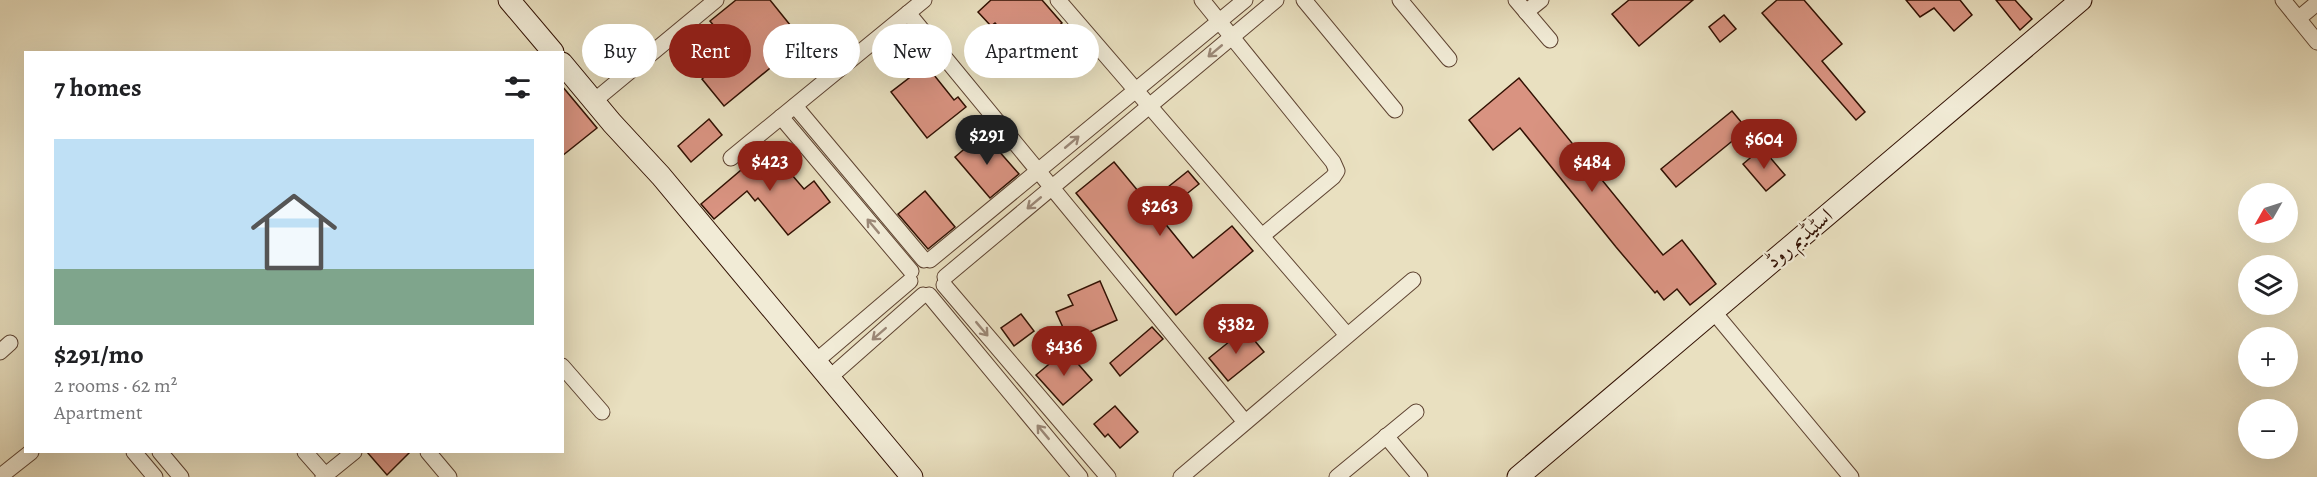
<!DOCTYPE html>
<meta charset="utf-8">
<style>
body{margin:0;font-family:Alegreya,Amiri,serif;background:#f6f6f6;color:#202124;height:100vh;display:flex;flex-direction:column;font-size:22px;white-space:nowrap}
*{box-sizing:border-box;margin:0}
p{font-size:20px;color:#757577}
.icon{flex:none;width:33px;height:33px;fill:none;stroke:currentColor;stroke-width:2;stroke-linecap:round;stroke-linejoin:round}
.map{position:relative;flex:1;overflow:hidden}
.sheet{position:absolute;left:24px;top:51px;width:540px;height:402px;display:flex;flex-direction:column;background:#fff;border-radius:0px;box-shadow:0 6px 24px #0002}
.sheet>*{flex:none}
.top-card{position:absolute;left:582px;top:24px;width:570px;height:54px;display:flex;gap:12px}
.needle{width:39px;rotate:231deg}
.tools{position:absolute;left:2238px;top:183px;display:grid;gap:12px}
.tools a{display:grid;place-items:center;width:60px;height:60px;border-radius:50%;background:#fff;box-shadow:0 6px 24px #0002;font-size:30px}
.price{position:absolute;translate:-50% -51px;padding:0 14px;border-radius:21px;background:#8f2418;color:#fff;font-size:20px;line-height:39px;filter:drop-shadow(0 2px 3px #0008)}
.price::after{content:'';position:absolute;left:50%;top:36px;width:18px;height:14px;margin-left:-9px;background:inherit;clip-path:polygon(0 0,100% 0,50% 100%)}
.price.active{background:#222;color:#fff}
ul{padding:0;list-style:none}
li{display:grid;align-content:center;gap:12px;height:318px;padding:0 30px}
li+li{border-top:2px solid #e0e0e0}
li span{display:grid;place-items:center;height:186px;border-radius:0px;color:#555}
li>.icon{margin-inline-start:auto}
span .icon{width:108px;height:108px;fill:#fffc;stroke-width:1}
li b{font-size:26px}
h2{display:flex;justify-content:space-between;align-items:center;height:72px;padding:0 30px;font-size:26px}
.chip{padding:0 21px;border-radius:27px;background:#fff;box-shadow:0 6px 24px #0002;font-size:21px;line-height:54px}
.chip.active{background:#8f2418;color:#fff}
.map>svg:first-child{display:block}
.building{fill:#d99381;stroke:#311002;stroke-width:1.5}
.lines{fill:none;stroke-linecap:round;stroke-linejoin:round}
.street-casing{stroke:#5f4432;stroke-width:17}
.secondary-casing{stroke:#311002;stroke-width:23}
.street{stroke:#f1ebd6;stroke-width:15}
.secondary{stroke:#f1ebd6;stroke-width:21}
.oneway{stroke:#9b8877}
.labels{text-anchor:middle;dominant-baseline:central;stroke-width:4.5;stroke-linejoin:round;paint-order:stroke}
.street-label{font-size:21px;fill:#311002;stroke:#f1ebd6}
</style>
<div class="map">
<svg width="2317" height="477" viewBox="0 0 2317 477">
<rect width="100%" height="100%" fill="#e9e0c0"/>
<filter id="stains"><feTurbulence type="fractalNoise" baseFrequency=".00333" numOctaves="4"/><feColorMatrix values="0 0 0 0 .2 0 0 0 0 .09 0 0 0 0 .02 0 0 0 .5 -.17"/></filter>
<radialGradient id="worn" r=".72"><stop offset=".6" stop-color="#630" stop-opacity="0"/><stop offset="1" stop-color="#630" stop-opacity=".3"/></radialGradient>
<g class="building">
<path d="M736,0H770L803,41L724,106L702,79L722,63L711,49L724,38L710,21Z"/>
<path d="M991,0H1042L1062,23L1024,56L995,23L991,26L978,12Z"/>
<path d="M1629,0H1693L1639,46L1612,14Z"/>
<path d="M1777,0H1804L1842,44L1822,61L1865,112L1856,120L1762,13Z"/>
<path d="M1906,0H1960L1972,15L1954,31L1934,8L1920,17Z"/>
<path d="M1996,0H2015L2032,19L2020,30Z"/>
<path d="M1724,15L1736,29L1720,42L1709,27Z"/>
<path d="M926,65L954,100L958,97L966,107L927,138L891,92Z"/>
<path d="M1519,78L1663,255L1682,240L1716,284L1690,305L1677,289L1664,300L1657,291L1655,293L1616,247L1520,128L1493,150L1469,120Z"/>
<path d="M562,86L597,128L562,156Z"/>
<path d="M1732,111L1747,129L1676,187L1661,169Z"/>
<path d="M709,119L722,135L691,162L678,146Z"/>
<path d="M983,133L1019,174L990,198L955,157Z"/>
<path d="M768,147L804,189L814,181L830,202L788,235L758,198L755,201L747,191L714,219L701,204Z"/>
<path d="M1762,148L1785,175L1766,191L1743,164Z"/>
<path d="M1114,162L1148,203L1188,171L1199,184L1159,216L1193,258L1232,226L1253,251L1176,315L1076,193Z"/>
<path d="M925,191L955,227L928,249L898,214Z"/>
<path d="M1100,281L1117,320L1069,341L1056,312L1073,305L1068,295Z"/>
<path d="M1021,314L1034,331L1014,346L1001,328Z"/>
<path d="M1152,327L1163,339L1120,376L1110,363Z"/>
<path d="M1245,329L1264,352L1228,381L1209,358Z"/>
<path d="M1066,350L1092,380L1063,405L1036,375Z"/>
<path d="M1115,406L1138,432L1120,448L1108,434L1105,437L1094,424Z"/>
<path d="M367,452H410L387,475Z"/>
</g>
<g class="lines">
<g class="street-casing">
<g id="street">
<path d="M1058,0L1347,335"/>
<path d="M1202,0L1333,162L1337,171L1333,177L1262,236"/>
<path d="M1304,0L1395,110"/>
<path d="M1400,0L1449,59"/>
<path d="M1516,0L1550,40"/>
<path d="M2283,0L2317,42"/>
<path d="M1526,12L1541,0"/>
<path d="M908,13L1245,422"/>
<path d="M2299,18L2317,3"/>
<path d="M594,101L716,0"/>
<path d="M795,106L924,260"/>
<path d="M781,117L911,271"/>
<path d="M731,158L924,0"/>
<path d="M930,260L1245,0"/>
<path d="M945,277L1276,0"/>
<path d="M944,285L1108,477"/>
<path d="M929,295L1080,477"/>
<path d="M1713,311L1851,477"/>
<path d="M0,352L10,343"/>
<path d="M815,362L910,281"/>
<path d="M562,366L602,412"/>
<path d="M829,378L923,295"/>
<path d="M1386,436L1420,477"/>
<path d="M134,452L155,477"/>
<path d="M160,452L181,477"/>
<path d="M305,452L327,477"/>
<path d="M428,452L449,477"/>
<path d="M2,475L31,452"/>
<path d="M323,477L354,452"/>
<path d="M1181,477L1413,280"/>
<path d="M1337,477L1416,412"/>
</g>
</g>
<g class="secondary-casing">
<g id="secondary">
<path d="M509,0L553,52"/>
<path d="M562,63L612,123L661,176L912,477"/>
<path d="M1518,477L2081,0"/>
</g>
</g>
<use href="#street" class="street"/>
<use href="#secondary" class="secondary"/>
</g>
<defs><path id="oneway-shaft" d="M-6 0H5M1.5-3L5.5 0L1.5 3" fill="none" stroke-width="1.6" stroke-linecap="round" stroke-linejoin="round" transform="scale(1.5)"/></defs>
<g class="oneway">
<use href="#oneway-shaft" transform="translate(1215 51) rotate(140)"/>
<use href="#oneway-shaft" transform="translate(1072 142) rotate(-40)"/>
<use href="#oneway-shaft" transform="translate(1034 203) rotate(140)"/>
<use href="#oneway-shaft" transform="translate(873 226) rotate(-130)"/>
<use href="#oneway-shaft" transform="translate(982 329) rotate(50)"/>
<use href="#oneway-shaft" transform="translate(879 334) rotate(139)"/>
<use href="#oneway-shaft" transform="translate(1043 432) rotate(-130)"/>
</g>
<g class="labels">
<g class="street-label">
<text transform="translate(1799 238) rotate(-40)">اسٹیڈیم روڈ</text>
</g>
</g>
<rect width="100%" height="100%" filter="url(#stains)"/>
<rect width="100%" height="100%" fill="url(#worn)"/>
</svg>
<div class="tools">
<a><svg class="needle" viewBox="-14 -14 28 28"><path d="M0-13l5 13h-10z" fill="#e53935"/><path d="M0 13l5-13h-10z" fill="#757577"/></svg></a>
<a><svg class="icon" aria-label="layers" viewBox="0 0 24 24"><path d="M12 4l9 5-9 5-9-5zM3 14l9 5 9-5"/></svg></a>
<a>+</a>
<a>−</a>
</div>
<b class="price active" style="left:987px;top:166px">$291</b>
<b class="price" style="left:1764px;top:170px">$604</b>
<b class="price" style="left:770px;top:192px">$423</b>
<b class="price" style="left:1592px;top:193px">$484</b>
<b class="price" style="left:1160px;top:237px">$263</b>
<b class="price" style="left:1236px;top:355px">$382</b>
<b class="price" style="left:1064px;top:377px">$436</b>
<div class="top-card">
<a class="chip">Buy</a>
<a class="chip active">Rent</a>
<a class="chip">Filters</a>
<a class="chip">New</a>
<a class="chip">Apartment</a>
</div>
<section class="sheet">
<h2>7 homes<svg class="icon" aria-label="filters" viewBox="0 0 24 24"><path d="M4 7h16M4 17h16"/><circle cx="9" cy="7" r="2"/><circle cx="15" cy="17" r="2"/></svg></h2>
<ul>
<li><span style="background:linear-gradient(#bfe0f5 70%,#7fa58c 0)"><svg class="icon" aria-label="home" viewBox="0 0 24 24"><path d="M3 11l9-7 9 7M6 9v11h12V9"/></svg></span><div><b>$291/mo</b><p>2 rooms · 62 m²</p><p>Apartment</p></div></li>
</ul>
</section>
</div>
